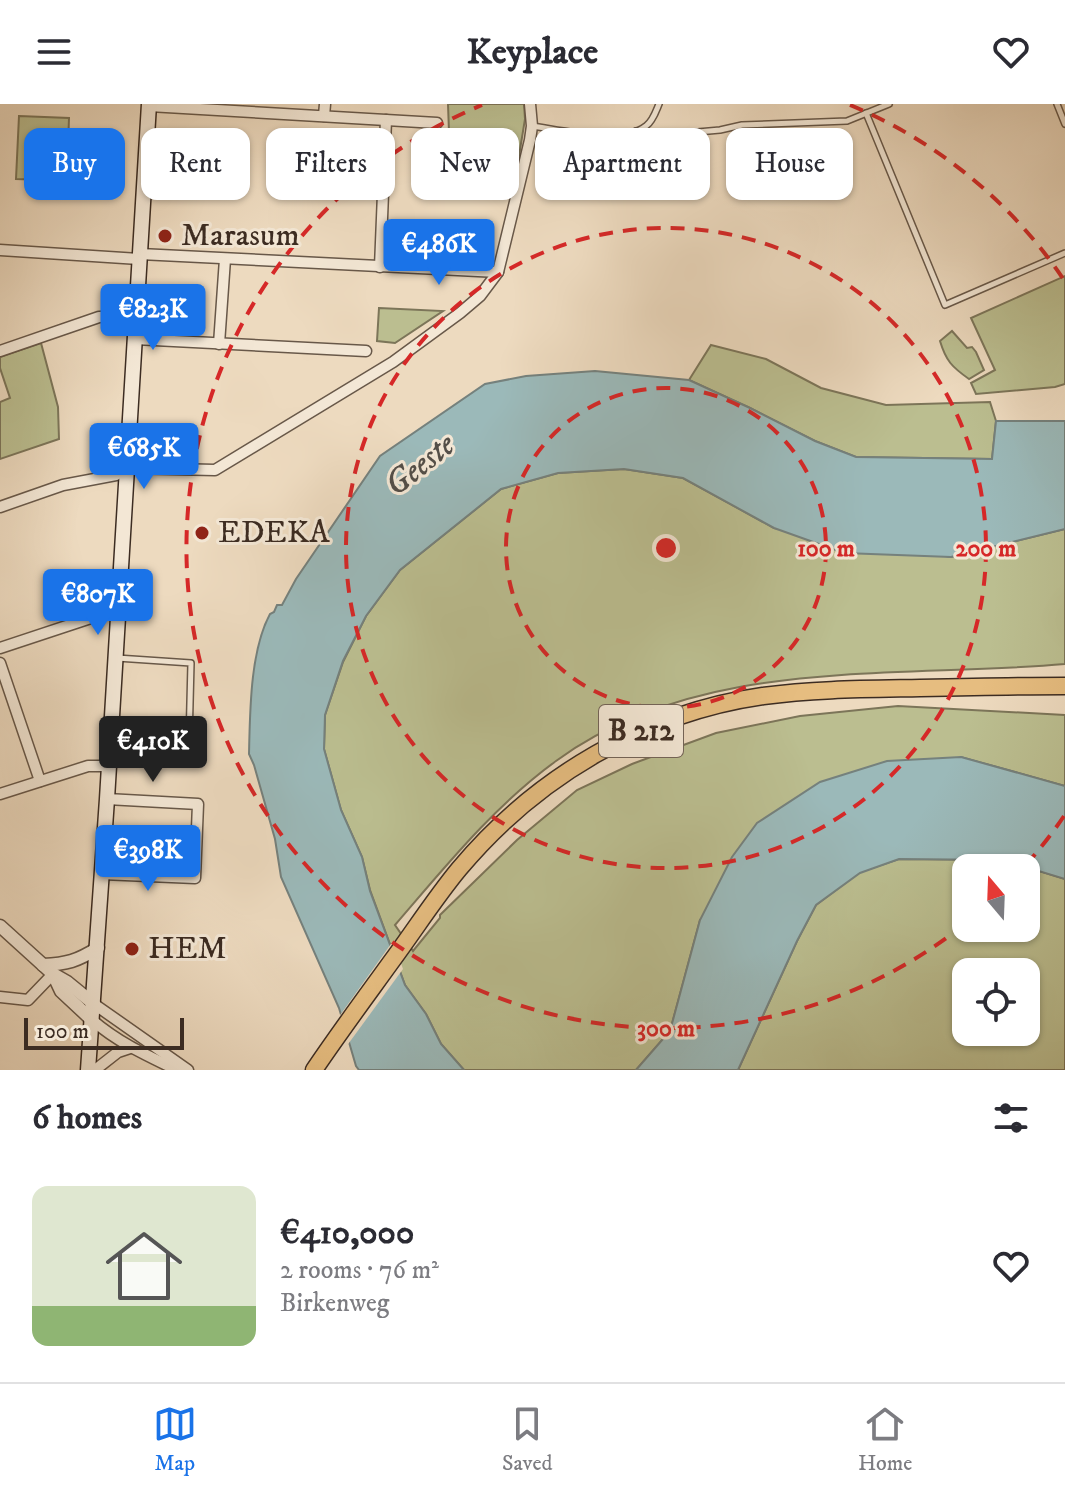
<!DOCTYPE html>
<meta charset="utf-8">
<style>
body{margin:0;font-family:"IM FELL DW Pica",serif;background:#f2f2f3;color:#2b2b33;height:100vh;display:flex;flex-direction:column;font-size:30px;white-space:nowrap}
*{box-sizing:border-box;margin:0}
p{font-size:26px;color:#7c7c81}
.icon{flex:none;width:44px;height:44px;fill:none;stroke:currentColor;stroke-width:2;stroke-linecap:round;stroke-linejoin:round}
.map{position:relative;height:966px;overflow:hidden}
.details{display:flex;flex-direction:column;background:#fff;flex:1}
.details>*{flex:none}
.top-card{position:absolute;left:24px;top:24px;width:1018px;height:72px;display:flex;gap:16px}
.needle{width:52px;rotate:341deg}
.tools{position:absolute;left:952px;top:750px;display:grid;gap:16px}
.tools a{display:grid;place-items:center;width:88px;height:88px;border-radius:16px;background:#fff;box-shadow:0 2px 6px #0004;font-size:40px}
.scale{position:absolute;left:24px;bottom:20px;width:160px;box-sizing:border-box;padding-left:8px;border:4px solid #3c2c22;border-top:0;font-size:22px;line-height:28px;white-space:nowrap;color:#3c2c22;-webkit-text-stroke:6px #f3e7d5;paint-order:stroke}
.price{position:absolute;translate:-50% -68px;padding:0 18px;border-radius:8px;background:#1a73e8;color:#fff;font-size:26px;line-height:52px;filter:drop-shadow(0 2px 4px #0008)}
.price::after{content:'';position:absolute;left:50%;top:48px;width:24px;height:18px;margin-left:-12px;background:inherit;clip-path:polygon(0 0,100% 0,50% 100%)}
.price.selected{background:#222;color:#fff}
ul{padding:0;list-style:none}
li{display:flex;align-items:center;gap:24px;height:200px;padding:0 32px}
li+li{border-top:2px solid #e1e1e2}
li span{display:grid;place-items:center;flex:none;width:224px;height:160px;border-radius:16px;color:#555}
li>.icon{margin-inline-start:auto}
span .icon{width:96px;height:96px;fill:#fffc;stroke-width:1}
li b{font-size:34px}
h2{display:flex;justify-content:space-between;align-items:center;height:96px;padding:0 32px;font-size:34px}
.tag{padding:0 28px;border-radius:16px;background:#fff;box-shadow:0 2px 6px #0004;font-size:28px;line-height:72px}
.tag.selected{background:#1a73e8;color:#fff}
header{display:flex;justify-content:space-between;align-items:center;height:104px;padding:0 32px;background:#fff;font-size:36px;font-weight:800}
.tabs{display:flex;justify-content:space-around;align-items:center;height:112px;border-top:2px solid #e1e1e2;background:#fff;font-size:22px;color:#7c7c81}
.tabs a{display:grid;justify-items:center;gap:4px}
.tabs .selected{color:#1a73e8}
.map>svg:first-child{display:block}
.green{fill:#bbbe90;stroke:#7c7559;stroke-width:2;fill-rule:evenodd}
.water{fill:#9bb9b9;stroke:#75817d;stroke-width:2}
.pier{fill:#eddabf}
.lines{fill:none;stroke-linecap:round;stroke-linejoin:round}
.service-casing{stroke:#685849;stroke-width:8}
.minor-casing{stroke:#685849;stroke-width:13}
.tertiary-casing{stroke:#685849;stroke-width:15}
.secondary-casing{stroke:#3c2c22;stroke-width:17}
.trunk-casing{stroke:#3c2c22;stroke-width:19}
.service{stroke:#f3e7d5;stroke-width:5}
.minor{stroke:#f3e7d5;stroke-width:10}
.tertiary{stroke:#f3e7d5;stroke-width:12}
.secondary{stroke:#f3e7d5;stroke-width:14}
.trunk{stroke:#e6bd80;stroke-width:16}
.ring{fill:none;stroke:#d62828;stroke-width:4;stroke-dasharray:14 10}
.poi-dot{fill:#8f2418;stroke:#f3e7d5;stroke-width:3}
.labels{text-anchor:middle;dominant-baseline:central;stroke-width:6;stroke-linejoin:round;paint-order:stroke}
.shield{fill:#f3e7d5;stroke:#736458;stroke-width:2}
.shield-label{font-size:30px;font-weight:bold;fill:#3c2c22}
.poi-label{font-size:32px;fill:#3c2c22;stroke:#f3e7d5;text-anchor:start}
.water-label{font-size:34px;font-style:italic;fill:#544f48;stroke:#f3e7d5}
.centre{fill:#d62828;stroke:#f3e7d5;stroke-width:4}
.ring-label{font-size:24px;text-anchor:middle;font-weight:bold;fill:#d62828;stroke:#f3e7d5;stroke-width:6;stroke-linejoin:round;paint-order:stroke}
</style>
<header><svg class="icon" aria-label="menu" viewBox="0 0 24 24"><path d="M4 6h16M4 12h16M4 18h16"/></svg>Keyplace<svg class="icon" aria-label="heart" viewBox="0 0 24 24"><path d="M12 20l-8-8c-3-5 5-10 8-4 3-6 11-1 8 4z"/></svg></header>
<div class="map">
<svg width="1065" height="966" viewBox="0 0 1065 966">
<rect width="100%" height="100%" fill="#eddabf"/>
<filter id="stains"><feTurbulence type="fractalNoise" baseFrequency=".0025" numOctaves="4"/><feColorMatrix values="0 0 0 0 .2 0 0 0 0 .09 0 0 0 0 .02 0 0 0 .5 -.17"/></filter>
<radialGradient id="worn" r=".72"><stop offset=".6" stop-color="#630" stop-opacity="0"/><stop offset="1" stop-color="#630" stop-opacity=".3"/></radialGradient>
<g class="green">
<path d="M448,0H524L525,15L518,58L449,28Z"/>
<path d="M19,12L69,14L67,71H47V76L16,75Z"/>
<path d="M1065,172V280L1055,283L976,290L971,279L995,266L971,214Z"/>
<path d="M379,204L443,207L395,239L377,237Z"/>
<path d="M952,227L967,244L972,243L976,248L984,266L969,275C952,263 946,257 940,237Z"/>
<path d="M41,239L58,303L59,335L0,355V298L10,294L0,264V253Z"/>
<path d="M711,241L766,255L821,284L886,301L990,298L996,317L992,355L856,353L815,337L750,304L689,276Z"/>
<path d="M624,365L683,374L774,424L951,453L1065,425V560C896,575 701,551 556,657C494,702 445,763 395,821L413,847L440,814V811L517,736L577,686L632,660L716,629L800,612L898,602L1065,611V682L961,653L700,816L670,927L636,966H464L441,940L426,910L405,881L370,786L362,753L341,706L324,645L325,611L343,558L366,512L400,466L501,385L558,369Z"/>
<path d="M899,755L1003,756L1065,775V966H738L797,837L816,801L860,768ZM966,764H1026V824H966ZM966,868H1026V928H966Z"/>
</g>
<g class="water">
<path d="M595,267L689,276L750,304L815,337L856,353L992,355L996,317H1065V425L951,453L844,449L774,424L683,374L624,365L558,369L501,385L400,466L366,512L343,557L325,611L324,645L341,706L362,753L370,787L405,881L426,910L441,940L464,966H359L356,962L339,904L281,773L275,735L254,661L249,650C250,608 250,547 270,510L274,508L277,501H282L296,475L380,352L485,280L526,272Z"/>
<path d="M961,653L1065,682V775L1003,756L899,755L860,769L816,801L797,837L738,966H636L670,927L700,816L732,753L757,719L820,678L887,657Z"/>
</g>
<path class="pier" d="M393,837L403,865L346,943L338,914Z"/>
<g class="lines">
<g class="service-casing">
<g id="service">
<path d="M1057,0L1065,20"/>
<path d="M866,9L945,201L1065,149"/>
<path d="M532,22C561,26 622,41 646,22C653,17 656,7 659,0"/>
<path d="M636,27L653,32L720,26L742,21L847,17L889,0"/>
<path d="M117,554L191,559L189,638"/>
</g>
</g>
<g class="minor-casing">
<g id="minor">
<path d="M149,2L437,19"/>
<path d="M324,12L325,0"/>
<path d="M0,146L139,155"/>
<path d="M140,150L498,168"/>
<path d="M380,163L386,16"/>
<path d="M135,235L366,247"/>
<path d="M219,240L225,155"/>
<path d="M0,247L99,213L136,212"/>
<path d="M0,403L63,381L116,371L127,364L215,366L393,258L460,209L480,192L498,168L530,36L532,22L530,0"/>
<path d="M0,544L118,505"/>
<path d="M0,559L40,677"/>
<path d="M0,690L88,662H109"/>
<path d="M102,770L195,774L198,700L107,695"/>
<path d="M0,893L28,896L53,870"/>
<path d="M94,900L188,966"/>
<path d="M92,916C119,939 146,951 177,966"/>
<path d="M95,966L118,948L130,944"/>
</g>
</g>
<g class="tertiary-casing">
<g id="tertiary">
<path d="M0,822L53,870L67,878L94,900"/>
<path d="M43,861C67,860 77,857 98,844"/>
<path d="M53,870L61,887L92,916"/>
</g>
</g>
<g class="secondary-casing">
<path id="secondary" d="M88,966L107,695L149,0"/>
</g>
<g class="trunk-casing">
<path id="trunk" d="M314,966C339,929 365,894 391,858C414,827 435,794 459,765C536,673 644,609 763,592C815,585 867,585 920,584C968,583 1017,582 1065,582"/>
</g>
<use href="#service" class="service"/>
<use href="#minor" class="minor"/>
<use href="#tertiary" class="tertiary"/>
<use href="#secondary" class="secondary"/>
<use href="#trunk" class="trunk"/>
</g>
<g class="ring">
<circle cx="666" cy="444" r="160"/>
<circle cx="666" cy="444" r="320"/>
<path d="M1064 712A480 480 0 0 1 1025 762M965 820A480 480 0 1 1 482 1M850 1A480 480 0 0 1 1064 176"/>
</g>
<g class="poi-dot">
<circle cx="165" cy="132" r="8"/>
<circle cx="202" cy="429" r="8"/>
<circle cx="132" cy="845" r="8"/>
</g>
<g class="labels">
<rect class="shield" x="599" y="601" width="84" height="52" rx="6"/>
<g class="shield-label">
<text x="641" y="627">B 212</text>
</g>
<g class="poi-label">
<text x="181" y="132">Marasum</text>
<text x="218" y="429">EDEKA</text>
<text x="148" y="845">HEM</text>
</g>
<g class="water-label">
<text transform="translate(420 361) rotate(-39)">Geeste</text>
</g>
</g>
<circle cx="666" cy="444" r="12" class="centre"/>
<g class="ring-label">
<text x="826" y="452">100 m</text>
<text x="986" y="452">200 m</text>
<text x="666" y="932">300 m</text>
</g>
<rect width="100%" height="100%" filter="url(#stains)"/>
<rect width="100%" height="100%" fill="url(#worn)"/>
</svg>
<div class="tools">
<a><svg class="needle" viewBox="-14 -14 28 28"><path d="M0-13l5 13h-10z" fill="#e53935"/><path d="M0 13l5-13h-10z" fill="#7c7c81"/></svg></a>
<a><svg class="icon" aria-label="locate" viewBox="0 0 24 24"><circle cx="12" cy="12" r="6"/><path d="M12 2v4M12 18v4M2 12h4M18 12h4"/></svg></a>
</div>
<div class="scale">100 m</div>
<b class="price" style="left:439px;top:183px">€486K</b>
<b class="price" style="left:153px;top:248px">€823K</b>
<b class="price" style="left:144px;top:387px">€685K</b>
<b class="price" style="left:98px;top:533px">€807K</b>
<b class="price selected" style="left:153px;top:680px">€410K</b>
<b class="price" style="left:148px;top:789px">€398K</b>
<div class="top-card">
<a class="tag selected">Buy</a>
<a class="tag">Rent</a>
<a class="tag">Filters</a>
<a class="tag">New</a>
<a class="tag">Apartment</a>
<a class="tag">House</a>
</div>
</div>
<section class="details">
<h2>6 homes<svg class="icon" aria-label="filters" viewBox="0 0 24 24"><path d="M4 7h16M4 17h16"/><circle cx="9" cy="7" r="2"/><circle cx="15" cy="17" r="2"/></svg></h2>
<ul>
<li><span style="background:linear-gradient(#dfe7d0 75%,#8fb573 0)"><svg class="icon" aria-label="home" viewBox="0 0 24 24"><path d="M3 11l9-7 9 7M6 9v11h12V9"/></svg></span><div><b>€410,000</b><p>2 rooms · 76 m²</p><p>Birkenweg</p></div><svg class="icon" aria-label="heart" viewBox="0 0 24 24"><path d="M12 20l-8-8c-3-5 5-10 8-4 3-6 11-1 8 4z"/></svg></li>
</ul>
</section>
<nav class="tabs">
<a class="selected"><svg class="icon" aria-label="map" viewBox="0 0 24 24"><path d="M3 6l6-2 6 2 6-2v14l-6 2-6-2-6 2zM9 4v14M15 6v14"/></svg>Map</a>
<a><svg class="icon" aria-label="saved" viewBox="0 0 24 24"><path d="M7 4h10v16l-5-4-5 4z"/></svg>Saved</a>
<a><svg class="icon" aria-label="home" viewBox="0 0 24 24"><path d="M3 11l9-7 9 7M6 9v11h12V9"/></svg>Home</a>
</nav>
